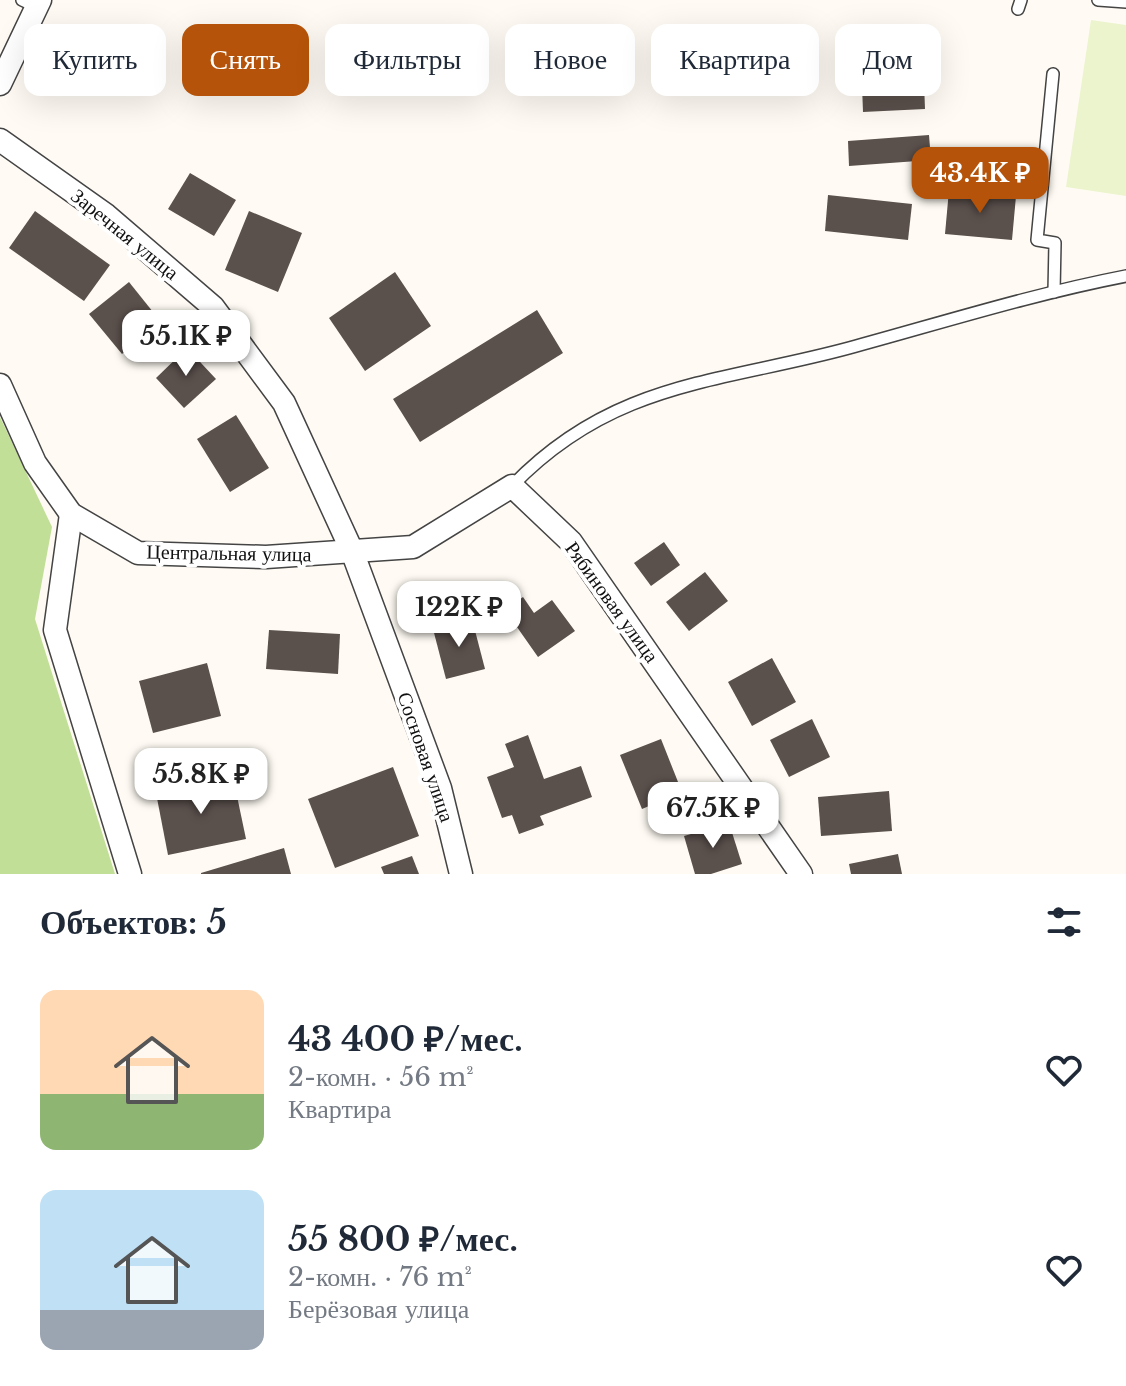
<!DOCTYPE html>
<html lang="ru">
<meta charset="utf-8">
<style>
body{margin:0;font-family:"Libre Baskerville",serif;background:#f2f2f3;color:#1f2937;height:100vh;display:flex;flex-direction:column;font-size:30px;white-space:nowrap}
*{box-sizing:border-box;margin:0}
p{font-size:26px;color:#747a83}
.icon{flex:none;width:44px;height:44px;fill:none;stroke:currentColor;stroke-width:2;stroke-linecap:round;stroke-linejoin:round}
.map{position:relative;height:874px;overflow:hidden}
.panel{display:flex;flex-direction:column;background:#fff;flex:1}
.panel>*{flex:none}
.top-card{position:absolute;left:24px;top:24px;width:1078px;height:72px;display:flex;gap:16px}
.price{position:absolute;translate:-50% -68px;padding:0 18px;border-radius:16px;background:#fff;color:#222;font-size:26px;line-height:52px;filter:drop-shadow(0 2px 4px #0008)}
.price::after{content:'';position:absolute;left:50%;top:48px;width:24px;height:18px;margin-left:-12px;background:inherit;clip-path:polygon(0 0,100% 0,50% 100%)}
.price.current{background:#b45309;color:#fff}
ul{padding:0;list-style:none}
li{display:flex;align-items:center;gap:24px;height:200px;padding:0 40px}
li span{display:grid;place-items:center;flex:none;width:224px;height:160px;border-radius:16px;color:#555}
li>.icon{margin-inline-start:auto}
span .icon{width:96px;height:96px;fill:#fffc;stroke-width:1}
li b{font-size:34px}
h2{display:flex;justify-content:space-between;align-items:center;height:96px;padding:0 40px;font-size:34px}
.chip{padding:0 28px;border-radius:16px;background:#fff;box-shadow:0 8px 32px #0002;font-size:28px;line-height:72px}
.chip.current{background:#b45309;color:#fff}
.map>svg:first-child{display:block}
.forest{fill:#c2df98}
.pitch{fill:#ecf4cd}
.building{fill:#5a504c}
.lines{fill:none;stroke-linecap:round;stroke-linejoin:round}
.lane-casing{stroke:#444;stroke-width:14}
.street-casing{stroke:#444;stroke-width:25}
.lane{stroke:#fff;stroke-width:11}
.street{stroke:#fff;stroke-width:22}
.labels{text-anchor:middle;dominant-baseline:central;stroke-width:8;stroke-linejoin:round;paint-order:stroke}
.street-label{font-size:20px;fill:#111;stroke:#fff}
</style>
<div class="map">
<svg width="1126" height="874" viewBox="0 0 1126 874">
<rect width="100%" height="100%" fill="#fffbf4"/>
<path class="forest" d="M0,417L52,527L35,619L115,874H0Z"/>
<path class="pitch" d="M1091,20L1126,25V196L1066,187Z"/>
<g class="building">
<path d="M923,56L925,109L863,112L861,59Z"/>
<path d="M929,135L931,160L849,166L848,141Z"/>
<path d="M190,173L236,200L214,236L168,209Z"/>
<path d="M949,190L1016,196L1012,240L945,234Z"/>
<path d="M828,195L912,204L908,240L825,231Z"/>
<path d="M35,211L110,265L84,301L9,248Z"/>
<path d="M249,211L302,233L278,292L225,270Z"/>
<path d="M395,272L431,326L365,371L329,318Z"/>
<path d="M129,282L161,322L122,354L89,314Z"/>
<path d="M537,310L563,353L420,442L393,399Z"/>
<path d="M187,348L216,379L184,408L156,378Z"/>
<path d="M236,415L269,468L230,492L197,439Z"/>
<path d="M664,542L680,565L651,586L634,563Z"/>
<path d="M705,572L728,601L689,631L666,602Z"/>
<path d="M523,597L534,613L552,600L575,631L538,657L505,610Z"/>
<path d="M472,619L485,669L446,679L433,629Z"/>
<path d="M269,630L340,634L338,674L266,669Z"/>
<path d="M772,658L796,702L752,726L728,682Z"/>
<path d="M207,663L221,716L153,733L139,681Z"/>
<path d="M812,719L830,757L789,777L770,740Z"/>
<path d="M528,735L544,779L581,766L592,797L540,816L544,825L519,834L512,815L502,818L487,777L514,767L505,744Z"/>
<path d="M661,739L682,792L642,809L620,755Z"/>
<path d="M393,767L419,836L335,868L308,799Z"/>
<path d="M233,777L246,839L168,855L156,793Z"/>
<path d="M889,791L892,831L821,836L818,797Z"/>
<path d="M729,823L742,864L711,874H695L684,836Z"/>
<path d="M284,848L291,874H201V873Z"/>
<path d="M898,854L902,874H851L849,864Z"/>
<path d="M412,856L419,874H384L381,867Z"/>
</g>
<g class="lines">
<g class="lane-casing">
<g id="lane">
<path d="M22,0L37,7"/>
<path d="M1098,0L1126,2"/>
<path d="M1018,9L1021,0"/>
<path d="M1053,74L1037,240L1055,243L1054,292"/>
<path d="M512,486C613,381 720,383 849,348C941,323 1033,294 1126,276"/>
</g>
</g>
<g class="street-casing">
<g id="street">
<path d="M0,84L40,0"/>
<path d="M0,140L106,215L213,307L284,403L352,551L440,788L461,874"/>
<path d="M0,385L35,463L71,514L138,553L266,557L413,547L512,486L571,542L801,874"/>
<path d="M71,514L55,630L130,874"/>
</g>
</g>
<use href="#lane" class="lane"/>
<use href="#street" class="street"/>
</g>
<g class="labels">
<g class="street-label">
<text transform="translate(125 234) rotate(39)">Заречная улица</text>
<text transform="translate(229 553) rotate(1)">Центральная улица</text>
<text transform="translate(612 602) rotate(54)">Рябиновая улица</text>
<text transform="translate(426 757) rotate(71)">Сосновая улица</text>
</g>
</g>
</svg>
<b class="price current" style="left:980px;top:215px">43.4K ₽</b>
<b class="price" style="left:186px;top:378px">55.1K ₽</b>
<b class="price" style="left:459px;top:649px">122K ₽</b>
<b class="price" style="left:201px;top:816px">55.8K ₽</b>
<b class="price" style="left:713px;top:850px">67.5K ₽</b>
<div class="top-card">
<a class="chip">Купить</a>
<a class="chip current">Снять</a>
<a class="chip">Фильтры</a>
<a class="chip">Новое</a>
<a class="chip">Квартира</a>
<a class="chip">Дом</a>
</div>
</div>
<section class="panel">
<h2>Объектов: 5<svg class="icon" aria-label="filters" viewBox="0 0 24 24"><path d="M4 7h16M4 17h16"/><circle cx="9" cy="7" r="2"/><circle cx="15" cy="17" r="2"/></svg></h2>
<ul>
<li><span style="background:linear-gradient(#ffd9b3 65%,#8fb573 0)"><svg class="icon" aria-label="home" viewBox="0 0 24 24"><path d="M3 11l9-7 9 7M6 9v11h12V9"/></svg></span><div><b>43 400 ₽/мес.</b><p>2-комн. · 56 m²</p><p>Квартира</p></div><svg class="icon" aria-label="heart" viewBox="0 0 24 24"><path d="M12 20l-8-8c-3-5 5-10 8-4 3-6 11-1 8 4z"/></svg></li>
<li><span style="background:linear-gradient(#bfe0f5 75%,#9aa5b1 0)"><svg class="icon" aria-label="home" viewBox="0 0 24 24"><path d="M3 11l9-7 9 7M6 9v11h12V9"/></svg></span><div><b>55 800 ₽/мес.</b><p>2-комн. · 76 m²</p><p>Берёзовая улица</p></div><svg class="icon" aria-label="heart" viewBox="0 0 24 24"><path d="M12 20l-8-8c-3-5 5-10 8-4 3-6 11-1 8 4z"/></svg></li>
</ul>
</section>
